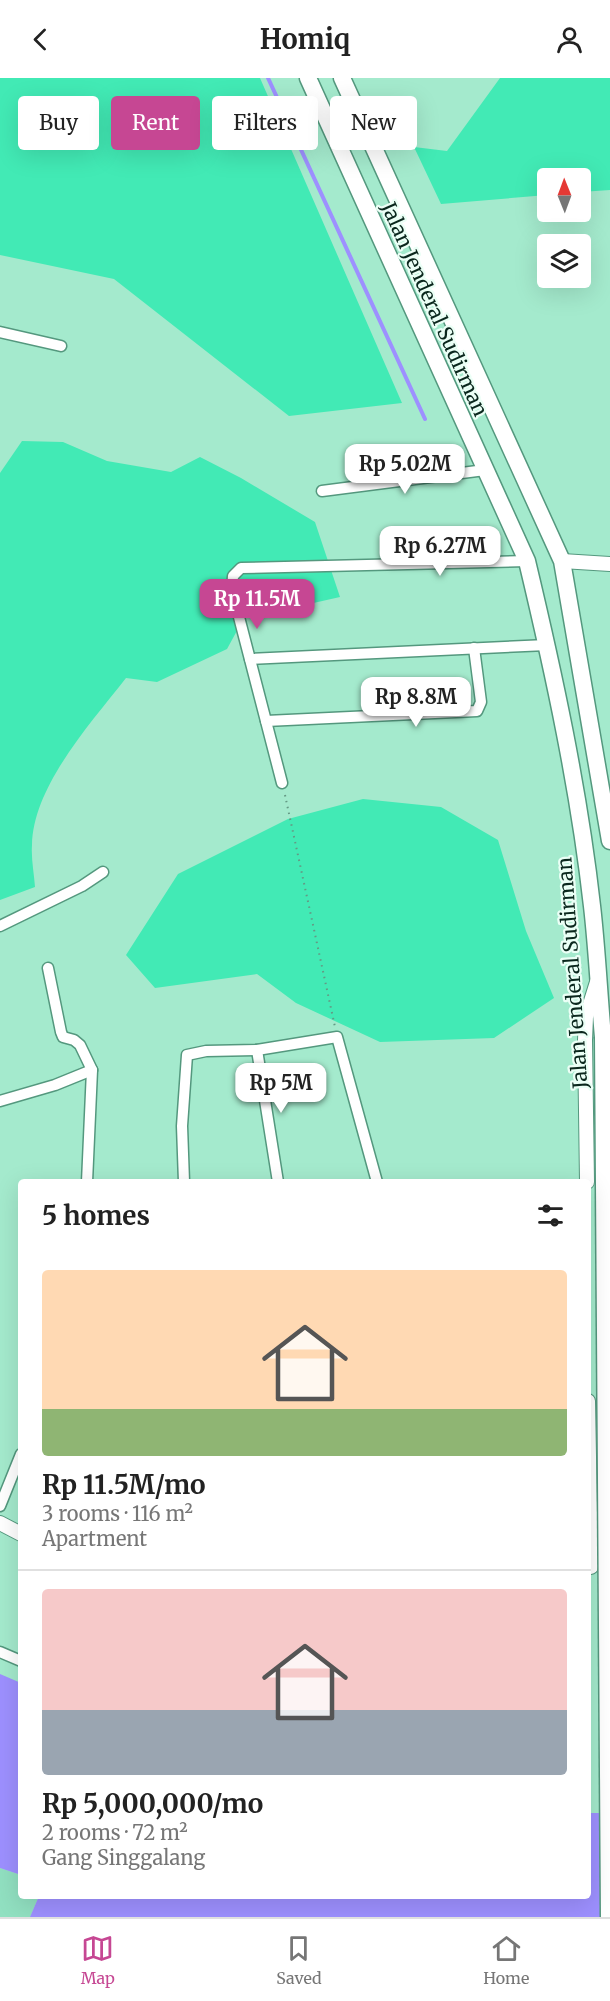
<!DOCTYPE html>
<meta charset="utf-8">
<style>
body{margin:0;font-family:Merriweather,serif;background:#f6f6f6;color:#222;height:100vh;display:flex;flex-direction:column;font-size:22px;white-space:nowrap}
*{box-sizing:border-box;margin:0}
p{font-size:20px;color:#767676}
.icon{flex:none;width:33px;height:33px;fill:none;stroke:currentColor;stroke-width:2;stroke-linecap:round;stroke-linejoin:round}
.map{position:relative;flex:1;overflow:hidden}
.sheet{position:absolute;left:18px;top:1101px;width:573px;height:720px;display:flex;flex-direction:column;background:#fff;border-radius:6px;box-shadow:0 6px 24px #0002}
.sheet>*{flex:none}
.hud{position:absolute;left:18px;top:18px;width:574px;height:54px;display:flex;gap:12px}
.needle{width:39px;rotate:359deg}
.controls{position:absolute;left:537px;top:90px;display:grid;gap:12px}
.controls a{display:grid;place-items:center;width:54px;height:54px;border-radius:6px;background:#fff;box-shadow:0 6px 24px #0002;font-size:30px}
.price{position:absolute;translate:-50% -51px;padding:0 14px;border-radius:12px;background:#fff;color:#222;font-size:20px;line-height:39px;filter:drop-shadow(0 2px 3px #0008)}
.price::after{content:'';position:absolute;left:50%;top:36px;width:18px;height:14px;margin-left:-9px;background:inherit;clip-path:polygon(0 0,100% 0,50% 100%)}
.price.current{background:#c64793;color:#fff}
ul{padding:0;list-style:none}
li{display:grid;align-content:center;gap:12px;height:318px;padding:0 24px}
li+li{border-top:2px solid #e0e0e0}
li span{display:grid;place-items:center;height:186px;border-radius:6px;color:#555}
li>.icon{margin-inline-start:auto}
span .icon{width:108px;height:108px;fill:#fffc;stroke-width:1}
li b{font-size:26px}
h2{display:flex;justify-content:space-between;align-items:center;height:72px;padding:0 24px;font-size:26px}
.chip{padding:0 21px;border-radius:6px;background:#fff;box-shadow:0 6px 24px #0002;font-size:21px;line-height:54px}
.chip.current{background:#c64793;color:#fff}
header{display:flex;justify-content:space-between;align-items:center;height:78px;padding:0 24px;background:#fff;font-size:27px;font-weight:700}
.tab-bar{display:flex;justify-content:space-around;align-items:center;height:84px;border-top:2px solid #e0e0e0;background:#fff;font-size:16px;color:#767676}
.tab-bar a{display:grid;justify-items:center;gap:3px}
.tab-bar .current{color:#c64793}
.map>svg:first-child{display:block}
.built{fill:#91e0c1}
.green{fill:#42eab5}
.water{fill:#9d90ff}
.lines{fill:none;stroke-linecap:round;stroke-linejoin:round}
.stream{stroke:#9d90ff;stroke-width:4}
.minor-casing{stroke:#54987e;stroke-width:13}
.tertiary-casing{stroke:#54987e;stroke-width:16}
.primary-casing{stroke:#54987e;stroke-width:19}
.path{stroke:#649984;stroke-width:2;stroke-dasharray:1.5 4.5;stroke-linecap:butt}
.minor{stroke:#fff;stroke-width:10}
.tertiary{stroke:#fff;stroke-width:14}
.primary{stroke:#fff;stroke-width:16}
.primary-bridge-casing{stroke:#54987e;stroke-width:19;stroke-linecap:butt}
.primary-bridge{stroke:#fff;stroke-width:16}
.labels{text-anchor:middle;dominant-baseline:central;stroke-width:4.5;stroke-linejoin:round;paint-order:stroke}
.street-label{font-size:20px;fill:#0a271d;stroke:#ebfff6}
</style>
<header><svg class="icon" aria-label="back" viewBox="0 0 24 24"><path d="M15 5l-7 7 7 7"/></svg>Homiq<svg class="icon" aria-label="person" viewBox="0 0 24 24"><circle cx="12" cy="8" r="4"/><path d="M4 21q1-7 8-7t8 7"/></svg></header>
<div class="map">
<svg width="610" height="1839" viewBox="0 0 610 1839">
<rect width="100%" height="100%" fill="#a4eacd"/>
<path class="built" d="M0,1790L21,1797V1818H39L30,1839H0Z"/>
<g class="green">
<path d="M0,0H260L402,325L289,338L114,201L0,177Z"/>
<path d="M500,0H610V112L581,114L580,100H548L547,117L441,126L414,69L447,73Z"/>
<path d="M22,363L63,364L107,383L171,394L200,379L241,400L315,444L340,519L309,526L251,527L227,571L157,604L126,600C91,645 33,708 32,767C31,781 34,795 35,809L0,822V395Z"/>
<path d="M363,721L441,729L498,762L526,853L554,920L494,960L380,964L296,925L257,896L155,910L126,877L178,796L288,741Z"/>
</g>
<g class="water">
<path d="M0,1596L21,1605V1797L0,1790Z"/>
<path d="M588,1735H610V1839H30L39,1818H588Z"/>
</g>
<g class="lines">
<path class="stream" d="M268,0L425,341"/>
<g class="minor-casing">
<g id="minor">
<path d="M0,254L61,268"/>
<path d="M322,413L485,392"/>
<path d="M250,581L547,567"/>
<path d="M266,643L477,633L481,624L474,570"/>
<path d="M282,705L232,512L233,498L241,490L527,483"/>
<path d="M0,848L82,808L103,794"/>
<path d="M48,890L61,954L63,959L74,962L80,967L92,992L87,1104"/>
<path d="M257,972L278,1104"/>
<path d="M0,1023L55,1007L92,992"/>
<path d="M184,1104L182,1048L187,977L206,973L257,972L337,959L377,1104"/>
<path d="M0,1428L21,1376"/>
<path d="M0,1574L21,1583"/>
</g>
</g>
<g class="tertiary-casing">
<g id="tertiary">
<path d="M562,483L610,486"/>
<path d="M587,1104L585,962L586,939L597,904"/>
<path d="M588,1323L591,1489"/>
<path d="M0,1445L21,1456"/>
</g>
</g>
<g class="primary-casing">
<g id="primary">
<path d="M308,0L527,483C554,596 579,712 592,828C597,871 599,916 603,959"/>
<path d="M342,0L562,483L610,763"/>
</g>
</g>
<path class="path" d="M285,717L335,949"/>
<use href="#minor" class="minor"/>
<use href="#tertiary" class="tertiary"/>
<use href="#primary" class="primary"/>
<g class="primary-bridge-casing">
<path id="primary-bridge" d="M603,959L609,1839"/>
</g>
<use href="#primary-bridge" class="primary-bridge"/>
</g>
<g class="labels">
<g class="street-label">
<text transform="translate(435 231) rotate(66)">Jalan Jenderal Sudirman</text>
<text transform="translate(572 895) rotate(-94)">Jalan Jenderal Sudirman</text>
</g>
</g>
</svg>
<div class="controls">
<a><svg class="needle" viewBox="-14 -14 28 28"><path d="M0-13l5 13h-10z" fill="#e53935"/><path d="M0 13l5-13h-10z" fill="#767676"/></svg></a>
<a><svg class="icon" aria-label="layers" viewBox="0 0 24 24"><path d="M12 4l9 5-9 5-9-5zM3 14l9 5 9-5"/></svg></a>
</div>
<b class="price" style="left:405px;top:417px">Rp 5.02M</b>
<b class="price" style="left:440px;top:499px">Rp 6.27M</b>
<b class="price current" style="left:257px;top:552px">Rp 11.5M</b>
<b class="price" style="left:416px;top:650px">Rp 8.8M</b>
<b class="price" style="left:281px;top:1036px">Rp 5M</b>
<div class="hud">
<a class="chip">Buy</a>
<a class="chip current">Rent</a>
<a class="chip">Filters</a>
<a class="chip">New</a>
</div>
<section class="sheet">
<h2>5 homes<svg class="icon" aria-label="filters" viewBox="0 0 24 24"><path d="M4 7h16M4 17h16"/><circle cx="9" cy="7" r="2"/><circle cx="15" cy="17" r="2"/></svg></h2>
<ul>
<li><span style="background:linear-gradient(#ffd9b3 75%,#8fb573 0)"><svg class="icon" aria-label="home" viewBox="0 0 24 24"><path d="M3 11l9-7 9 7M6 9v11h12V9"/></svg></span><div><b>Rp 11.5M/mo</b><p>3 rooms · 116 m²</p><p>Apartment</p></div></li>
<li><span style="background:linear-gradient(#f6c9c9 65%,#9aa5b1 0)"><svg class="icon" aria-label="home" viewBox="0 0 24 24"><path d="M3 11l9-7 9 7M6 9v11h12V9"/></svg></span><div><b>Rp 5,000,000/mo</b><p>2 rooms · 72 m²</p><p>Gang Singgalang</p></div></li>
</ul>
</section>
</div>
<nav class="tab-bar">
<a class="current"><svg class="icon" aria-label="map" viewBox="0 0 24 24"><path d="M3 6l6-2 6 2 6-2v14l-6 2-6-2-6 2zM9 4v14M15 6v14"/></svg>Map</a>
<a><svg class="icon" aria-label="saved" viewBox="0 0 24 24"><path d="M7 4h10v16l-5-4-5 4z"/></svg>Saved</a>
<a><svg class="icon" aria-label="home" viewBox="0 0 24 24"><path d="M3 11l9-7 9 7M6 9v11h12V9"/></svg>Home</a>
</nav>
